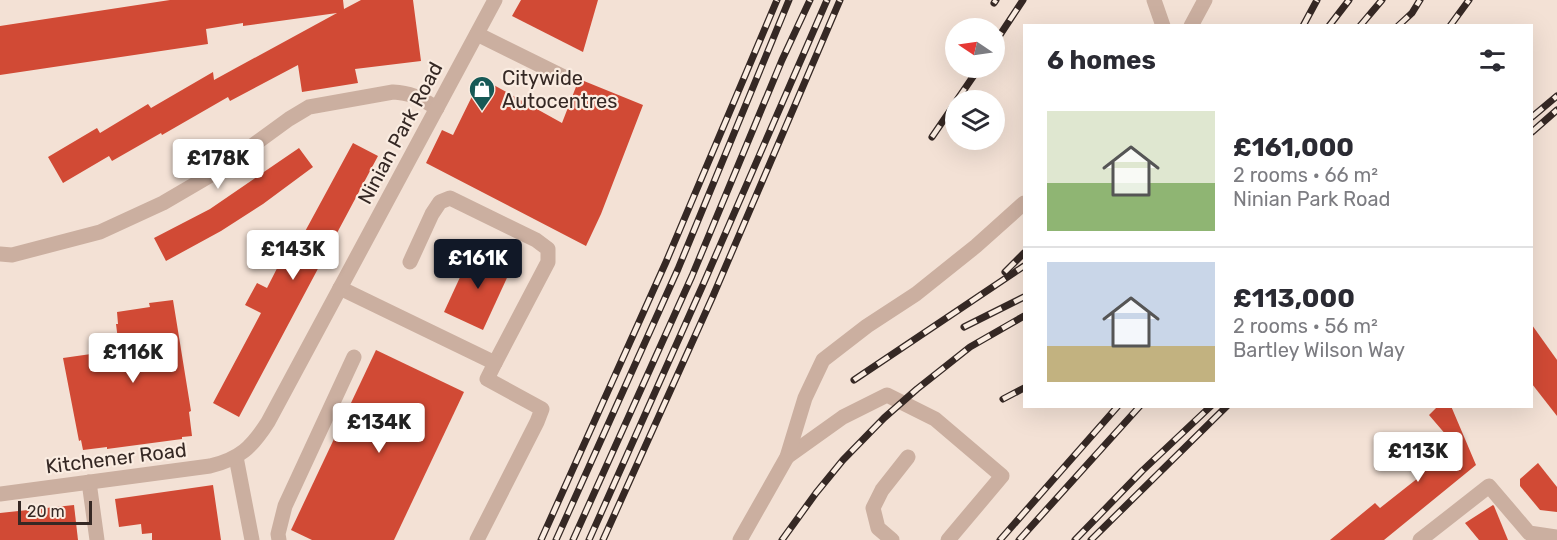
<!DOCTYPE html>
<meta charset="utf-8">
<style>
body{margin:0;font-family:Rubik,sans-serif;background:#f2f2f3;color:#2b2b33;height:100vh;display:flex;flex-direction:column;font-size:22px;white-space:nowrap}
*{box-sizing:border-box;margin:0}
p{font-size:20px;color:#7c7c81}
.icon{flex:none;width:33px;height:33px;fill:none;stroke:currentColor;stroke-width:2;stroke-linecap:round;stroke-linejoin:round}
.map{position:relative;flex:1;overflow:hidden}
.panel{position:absolute;left:1023px;top:24px;width:510px;height:384px;display:flex;flex-direction:column;background:#fff;border-radius:0px;box-shadow:0 6px 24px #0002}
.panel>*{flex:none}
.needle{width:39px;rotate:283deg}
.fabs{position:absolute;left:945px;top:18px;display:grid;gap:12px}
.fabs a{display:grid;place-items:center;width:60px;height:60px;border-radius:50%;background:#fff;box-shadow:0 6px 24px #0002;font-size:30px}
.scale{position:absolute;left:18px;bottom:15px;width:74px;box-sizing:border-box;padding-left:6px;border:3px solid #352824;border-top:0;font-size:16px;line-height:21px;white-space:nowrap;color:#352824;-webkit-text-stroke:4px #faece1;paint-order:stroke}
.price{position:absolute;translate:-50% -51px;padding:0 14px;border-radius:6px;background:#fff;color:#222;font-size:20px;line-height:39px;filter:drop-shadow(0 2px 3px #0008)}
.price::after{content:'';position:absolute;left:50%;top:36px;width:18px;height:14px;margin-left:-9px;background:inherit;clip-path:polygon(0 0,100% 0,50% 100%)}
.price.on{background:#111827;color:#fff}
ul{padding:0;list-style:none}
li{display:flex;align-items:center;gap:18px;height:150px;padding:0 24px}
li+li{border-top:2px solid #e1e1e2}
li span{display:grid;place-items:center;flex:none;width:168px;height:120px;border-radius:0px;color:#555}
li>.icon{margin-inline-start:auto}
span .icon{width:72px;height:72px;fill:#fffc;stroke-width:1}
li b{font-size:26px}
h2{display:flex;justify-content:space-between;align-items:center;height:72px;padding:0 24px;font-size:26px}
.map>svg:first-child{display:block}
.building{fill:#d14a35}
.lines{fill:none;stroke-linecap:round;stroke-linejoin:round}
.service{stroke:#cbafa0;stroke-width:15}
.minor{stroke:#cbafa0;stroke-width:15}
.tertiary{stroke:#cbafa0;stroke-width:15}
.rail-casing{stroke:#352824;stroke-width:7}
.rail{stroke:#faece1;stroke-width:4.5;stroke-dasharray:14;stroke-linecap:butt}
.labels{text-anchor:middle;dominant-baseline:central;stroke-width:4.5;stroke-linejoin:round;paint-order:stroke}
.poi-label{font-size:20px;fill:#352824;stroke:#faece1;text-anchor:start}
.street-label{font-size:20px;fill:#352824;stroke:#faece1}
</style>
<div class="map">
<svg width="1557" height="540" viewBox="0 0 1557 540">
<rect width="100%" height="100%" fill="#f3e1d5"/>
<g class="building">
<path d="M170,0H343L344,9L361,0H413L421,61L355,69L358,83L302,92L298,65L230,101L228,97L162,135L161,133L112,161L109,156L63,183L48,157L97,128L100,133L148,104L151,108L213,72L214,80L337,13L243,26V23L206,29L208,44L0,75V26Z"/>
<path d="M521,0H598L583,52L512,16Z"/>
<path d="M481,78L562,123L579,79L643,105L601,214L586,246L426,163L442,130L453,135Z"/>
<path d="M353,143L378,156L239,417L213,403L261,313L245,305L257,283L267,288L295,233L302,237Z"/>
<path d="M299,148L313,167L263,204L221,231L166,261L154,238L210,209Z"/>
<path d="M473,249L512,267L483,330L444,312Z"/>
<path d="M173,300L191,411L189,412L192,436L182,437V439L107,449V447L83,450L81,440L79,441L63,358L112,351L111,349L119,348L116,324H118L117,312L150,307L149,303Z"/>
<path d="M1532,325L1557,360V416L1532,384Z"/>
<path d="M376,350L464,392L394,540H312L291,530Z"/>
<path d="M1438,406H1451L1476,465L1384,540H1330L1375,503L1380,508L1418,478L1410,466L1447,436L1429,415Z"/>
<path d="M1538,463L1557,487V512L1540,510L1520,486V479Z"/>
<path d="M213,485L221,540H152V533L142,534L141,524L119,527L115,499Z"/>
<path d="M74,505L78,540H0V513Z"/>
<path d="M1493,505L1494,506L1508,540H1479L1465,523Z"/>
</g>
<g class="lines">
<g class="service">
<path d="M1154,0L1163,26"/>
<path d="M1191,26L1205,0"/>
<path d="M477,34L566,78"/>
<path d="M410,262L432,214L440,202L450,198L536,240L548,249V262L495,363"/>
<path d="M340,288L495,363L487,379L542,409L537,422L477,540"/>
<path d="M787,457L843,417L887,395L935,419L1002,476L948,540"/>
<path d="M279,540L278,534L285,506L354,357"/>
<path d="M740,540L787,457L805,398L823,360L867,326L916,294L976,246L1024,203"/>
<path d="M892,540L878,528L873,508L882,490L908,457"/>
</g>
<g class="minor">
<path d="M0,254L12,255L100,232L163,203L216,172L289,119L309,107L393,92C413,93 421,99 437,108"/>
<path d="M89,482L97,540"/>
<path d="M1420,540L1489,486L1529,533L1557,537"/>
</g>
<g class="tertiary">
<path d="M236,457L252,540"/>
<path d="M0,494L210,466C240,459 252,447 268,422L495,0"/>
</g>
<g class="rail-casing">
<g id="rail">
<path d="M994,3L996,0"/>
<path d="M1303,26L1317,0"/>
<path d="M1329,26L1349,0"/>
<path d="M1360,26L1382,0"/>
<path d="M1398,26L1412,13L1420,0"/>
<path d="M1450,26L1469,0"/>
<path d="M994,44L1023,0"/>
<path d="M957,100L979,68"/>
<path d="M1532,117L1557,96"/>
<path d="M1532,132L1557,110"/>
<path d="M932,137L956,102"/>
<path d="M1005,272L1024,253"/>
<path d="M964,327L1024,297"/>
<path d="M854,380L1024,266"/>
<path d="M1003,399L1024,388"/>
<path d="M541,540L666,262L777,0"/>
<path d="M556,540L678,269L789,0"/>
<path d="M573,540L692,276L782,60L810,0"/>
<path d="M589,540L702,287L827,0"/>
<path d="M603,540L713,296L840,0"/>
<path d="M782,540L816,493L843,460L884,418L917,389L970,347L1024,316"/>
<path d="M1000,540L1118,406"/>
<path d="M1019,540L1140,406"/>
<path d="M1075,540L1142,471L1211,406"/>
<path d="M1091,540L1227,406"/>
</g>
</g>
<use href="#rail" class="rail"/>
</g>
<defs>
<g id="shop-pin" transform="scale(1.35)"><path d="M0 17L-7.5 6A9.5 9.5 0 1 1 7.5 6Z" fill="#175956" stroke="#faece1"/><path d="M-5-2.5h2.3a2.7 3.5 0 0 1 5.4 0H5L5.5 6h-11ZM-1.5-2.5h3a1.5 2.3 0 0 0-3 0Z" fill="#fff"/></g>
</defs>
<g fill-rule="evenodd">
<use href="#shop-pin" x="482" y="89"/>
</g>
<g class="labels">
<g class="poi-label">
<text x="502" y="78">Citywide<tspan x="502" dy="23">Autocentres</tspan></text>
</g>
<g class="street-label">
<text transform="translate(400 133) rotate(-62)">Ninian Park Road</text>
<text transform="translate(116 458) rotate(-7)">Kitchener Road</text>
</g>
</g>
</svg>
<div class="fabs">
<a><svg class="needle" viewBox="-14 -14 28 28"><path d="M0-13l5 13h-10z" fill="#e53935"/><path d="M0 13l5-13h-10z" fill="#7c7c81"/></svg></a>
<a><svg class="icon" aria-label="layers" viewBox="0 0 24 24"><path d="M12 4l9 5-9 5-9-5zM3 14l9 5 9-5"/></svg></a>
</div>
<div class="scale">20 m</div>
<b class="price" style="left:218px;top:190px">£178K</b>
<b class="price" style="left:293px;top:281px">£143K</b>
<b class="price on" style="left:478px;top:290px">£161K</b>
<b class="price" style="left:133px;top:384px">£116K</b>
<b class="price" style="left:379px;top:454px">£134K</b>
<b class="price" style="left:1418px;top:483px">£113K</b>
<section class="panel">
<h2>6 homes<svg class="icon" aria-label="filters" viewBox="0 0 24 24"><path d="M4 7h16M4 17h16"/><circle cx="9" cy="7" r="2"/><circle cx="15" cy="17" r="2"/></svg></h2>
<ul>
<li><span style="background:linear-gradient(#dfe7d0 60%,#8fb573 0)"><svg class="icon" aria-label="home" viewBox="0 0 24 24"><path d="M3 11l9-7 9 7M6 9v11h12V9"/></svg></span><div><b>£161,000</b><p>2 rooms · 66 m²</p><p>Ninian Park Road</p></div></li>
<li><span style="background:linear-gradient(#c9d6e8 70%,#c2b280 0)"><svg class="icon" aria-label="home" viewBox="0 0 24 24"><path d="M3 11l9-7 9 7M6 9v11h12V9"/></svg></span><div><b>£113,000</b><p>2 rooms · 56 m²</p><p>Bartley Wilson Way</p></div></li>
</ul>
</section>
</div>
